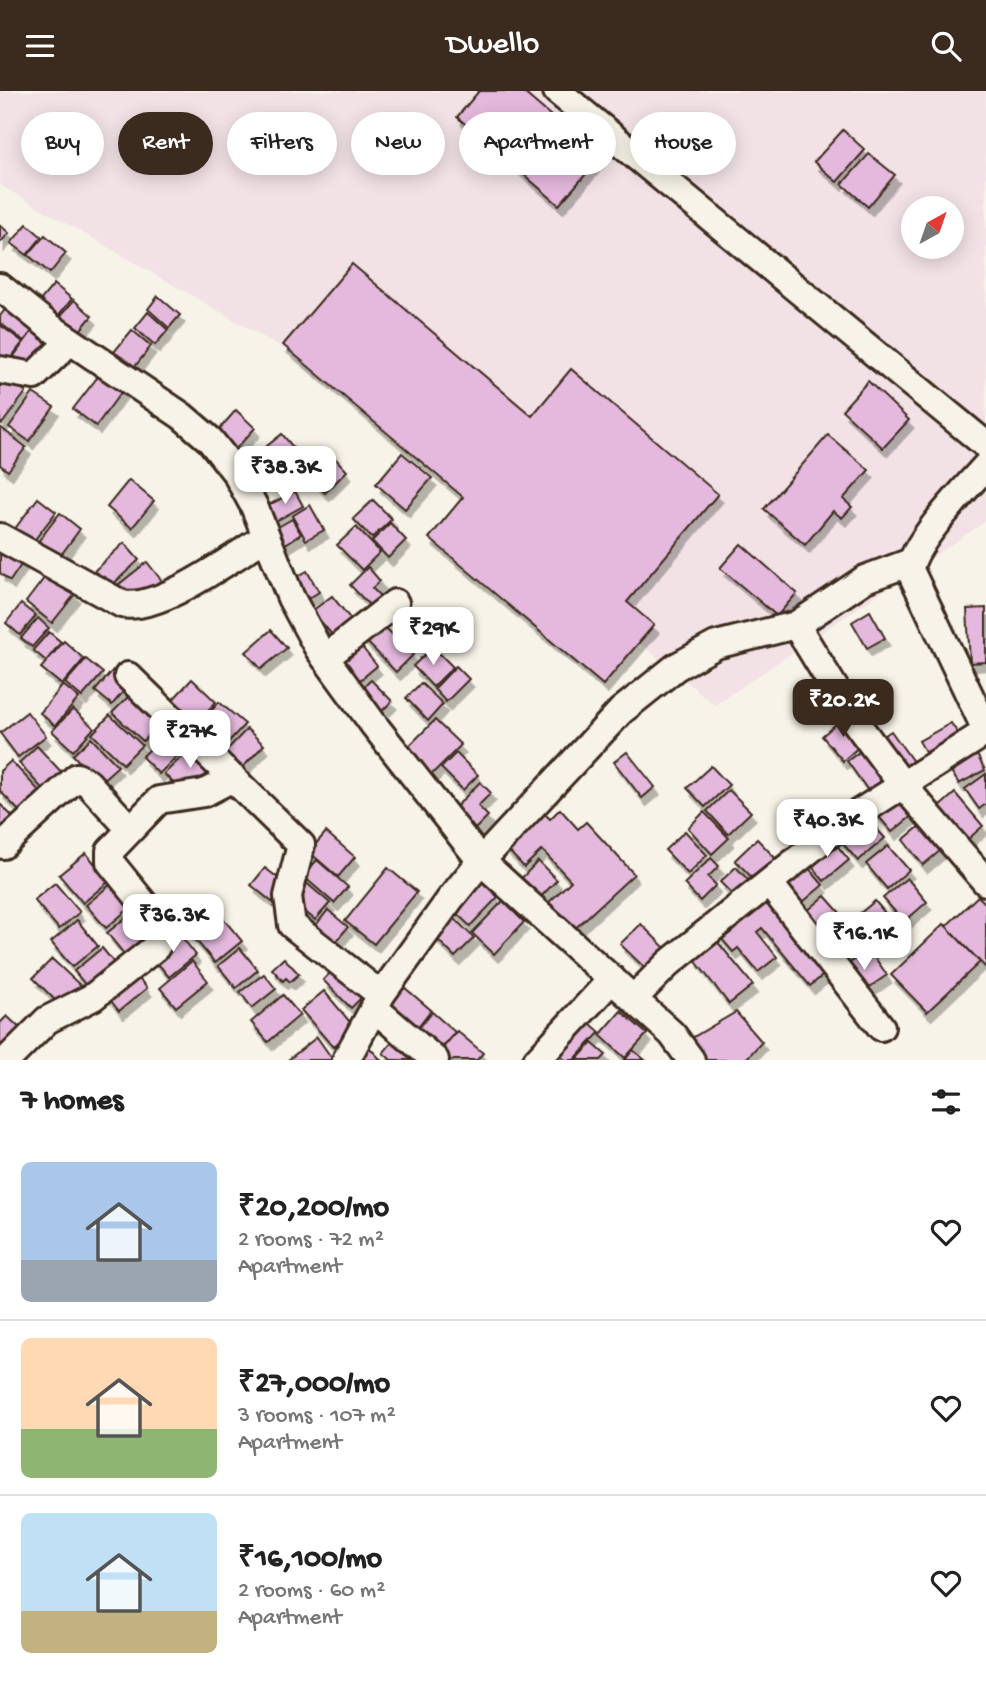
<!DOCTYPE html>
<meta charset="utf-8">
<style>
body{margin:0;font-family:"Gochi Hand",sans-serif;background:#f6f6f6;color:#222;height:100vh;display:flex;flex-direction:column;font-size:26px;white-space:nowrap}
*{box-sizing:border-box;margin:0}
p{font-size:23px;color:#767676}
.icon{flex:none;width:38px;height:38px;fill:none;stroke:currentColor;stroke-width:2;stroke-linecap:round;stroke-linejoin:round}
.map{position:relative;height:969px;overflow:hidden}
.sheet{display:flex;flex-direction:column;background:#fff;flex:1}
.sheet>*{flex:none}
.top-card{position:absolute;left:21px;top:21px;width:945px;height:63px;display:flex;gap:14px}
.needle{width:46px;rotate:40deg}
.controls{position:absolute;left:901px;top:105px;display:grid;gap:14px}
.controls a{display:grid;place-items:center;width:63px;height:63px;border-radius:50%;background:#fff;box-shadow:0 4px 18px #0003;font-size:35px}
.price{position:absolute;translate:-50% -60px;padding:0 16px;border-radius:14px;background:#fff;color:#222;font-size:23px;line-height:46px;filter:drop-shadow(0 2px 4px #0008)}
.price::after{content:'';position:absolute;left:50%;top:42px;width:21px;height:16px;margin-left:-10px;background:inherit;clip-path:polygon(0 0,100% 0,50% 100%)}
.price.selected{background:#3b2a1e;color:#fff}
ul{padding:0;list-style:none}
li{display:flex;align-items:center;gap:21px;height:175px;padding:0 21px}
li+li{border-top:2px solid #e0e0e0}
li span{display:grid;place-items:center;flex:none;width:196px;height:140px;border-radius:10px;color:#555}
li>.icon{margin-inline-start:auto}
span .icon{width:84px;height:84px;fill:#fffc;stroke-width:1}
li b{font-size:30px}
h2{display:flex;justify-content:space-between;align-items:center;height:84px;padding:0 21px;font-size:30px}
.tag{padding:0 24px;border-radius:32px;background:#fff;box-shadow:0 4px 18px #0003;font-size:24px;line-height:63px}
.tag.selected{background:#3b2a1e;color:#fff}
header{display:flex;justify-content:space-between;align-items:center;height:91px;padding:0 21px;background:#3b2a1e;color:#fff;font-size:32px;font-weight:600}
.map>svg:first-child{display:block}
.built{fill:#f2e2e5;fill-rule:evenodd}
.building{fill:#e5b9de;stroke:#3b2a1e;stroke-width:2;filter:url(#shadow)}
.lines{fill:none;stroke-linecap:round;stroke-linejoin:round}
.minor-casing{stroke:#3b2a1e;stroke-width:32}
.minor{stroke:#f7f3e8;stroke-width:26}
</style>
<header><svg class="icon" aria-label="menu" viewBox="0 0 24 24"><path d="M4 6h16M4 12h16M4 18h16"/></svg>Dwello<svg class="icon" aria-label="search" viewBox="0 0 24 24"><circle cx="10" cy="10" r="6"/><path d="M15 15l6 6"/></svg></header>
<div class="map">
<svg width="986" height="969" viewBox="0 0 986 969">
<defs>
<filter id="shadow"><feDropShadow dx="4.5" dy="8" stdDeviation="0" flood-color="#0004"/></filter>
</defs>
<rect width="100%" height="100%" fill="#f7f3e8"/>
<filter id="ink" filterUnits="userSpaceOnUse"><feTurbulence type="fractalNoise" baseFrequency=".0143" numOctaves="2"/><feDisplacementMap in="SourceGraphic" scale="14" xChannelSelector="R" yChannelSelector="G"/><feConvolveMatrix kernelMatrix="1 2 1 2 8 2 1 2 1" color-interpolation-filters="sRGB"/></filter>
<g filter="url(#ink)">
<path class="built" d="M0,0H986V430L715,614L281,256L0,94ZM914,117H952V156H914Z"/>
<g class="building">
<path d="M479,0H522L600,67L559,114L457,26Z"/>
<path d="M843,39L865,59L837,91L814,71Z"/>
<path d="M869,63L895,84L868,116L842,93Z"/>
<path d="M27,133L42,146L27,164L11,152Z"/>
<path d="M0,134L9,142L0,152Z"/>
<path d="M45,144L66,162L50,182L28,164Z"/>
<path d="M352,173L532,325L571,278L718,403L627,511L654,534L603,594L429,447L463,406L283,254Z"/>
<path d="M54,193L72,208L52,232L34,217Z"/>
<path d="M158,205L180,224L169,237L148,218Z"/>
<path d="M74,209L92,225L73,248L54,233Z"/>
<path d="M11,211L39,232L24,250L0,232V225Z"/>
<path d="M148,221L168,239L155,254L135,237Z"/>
<path d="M0,234L23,251L4,276L0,273Z"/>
<path d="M33,239L54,255L35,281L14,265Z"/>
<path d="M132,239L151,255L129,283L109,267Z"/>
<path d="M0,281L26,301L2,333L0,331Z"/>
<path d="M100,283L122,300L96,335L73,318Z"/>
<path d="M868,290L909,329L883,357L842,319Z"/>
<path d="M33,302L54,316L29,350L9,336Z"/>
<path d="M236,319L255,337L235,359L216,342Z"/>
<path d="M0,336L26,356L8,380L0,374Z"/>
<path d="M282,343L297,361L267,386L252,367Z"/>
<path d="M828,344L869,379L843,408L852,416L842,427L833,420L805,454L764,418Z"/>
<path d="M402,362L432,387L405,418L376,393Z"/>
<path d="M331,363L347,380L325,402L309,385Z"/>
<path d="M129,389L154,410L132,437L107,416Z"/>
<path d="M295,400L303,415L276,430L267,415Z"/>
<path d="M38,407L56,421L29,456L11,443Z"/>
<path d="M373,409L392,428L372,447L353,428Z"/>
<path d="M310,414L324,439L306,449L292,425Z"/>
<path d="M60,422L80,438L55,472L34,456Z"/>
<path d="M292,428L301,443L276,459L266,443Z"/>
<path d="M390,432L406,449L388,467L372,450Z"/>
<path d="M356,436L380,461L362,479L337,454Z"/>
<path d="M124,452L139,469L109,497L93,481Z"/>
<path d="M741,453L797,502L777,525L720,477Z"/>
<path d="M0,454L23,471L10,490L0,482Z"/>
<path d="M147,471L162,490L134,513L118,494Z"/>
<path d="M368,476L380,490L372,497L382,507L372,517L350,494Z"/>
<path d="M307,480L319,501L301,512L289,490Z"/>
<path d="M48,482L75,503L52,532L26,511Z"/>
<path d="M332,505L357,536L338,551L312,520Z"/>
<path d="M21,513L36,525L20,544L6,532Z"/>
<path d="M431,517L447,534L427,553L411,537Z"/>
<path d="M986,517V571L970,572L967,518Z"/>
<path d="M870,520L885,547L867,557L852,531Z"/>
<path d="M38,527L49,537L32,556L21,547Z"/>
<path d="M378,529L413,564L396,581L362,546Z"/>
<path d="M271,539L287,557L261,578L246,561Z"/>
<path d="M49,541L61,551L46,570L33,559Z"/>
<path d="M64,550L84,568L62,594L41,577Z"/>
<path d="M357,550L377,575L354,594L334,570Z"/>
<path d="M433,556L453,576L433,596L413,575Z"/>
<path d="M86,568L103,582L82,606L65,592Z"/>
<path d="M456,575L469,588L446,611L434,598Z"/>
<path d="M113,579L129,594L112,614L95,600Z"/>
<path d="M192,588L216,611L191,637L167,615Z"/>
<path d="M371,589L392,610L378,624L356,603Z"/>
<path d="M421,592L443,613L428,630L406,607Z"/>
<path d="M63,594L79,607L55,635L40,622Z"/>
<path d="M132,602L162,630L143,650L112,622Z"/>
<path d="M219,611L245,633L219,661L194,639Z"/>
<path d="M73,618L94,637L73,660L52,640Z"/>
<path d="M27,621L46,645L18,666L0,642Z"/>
<path d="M110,624L142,654L123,673L92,643Z"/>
<path d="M843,627L864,651L843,670L822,645Z"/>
<path d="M435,629L461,654L430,685L404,660Z"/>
<path d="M951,632L963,650L930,669L919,650Z"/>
<path d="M247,638L264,654L240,679L223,663Z"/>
<path d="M168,640L185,657L159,683L142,666Z"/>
<path d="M891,640L914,672L899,682L876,650Z"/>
<path d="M91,647L118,675L99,692L73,664Z"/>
<path d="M194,654L215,676L186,704L164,683Z"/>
<path d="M37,655L66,686L47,703L19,672Z"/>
<path d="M868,655L893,690L872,705L847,670Z"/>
<path d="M975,660L985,679L959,693L948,675Z"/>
<path d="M627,661L655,696L642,707L614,671Z"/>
<path d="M456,662L478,684L463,699L441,677Z"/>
<path d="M11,670L44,705L23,724L0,700V680Z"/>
<path d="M711,675L729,694L705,716L687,697Z"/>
<path d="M986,683V713L979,718L965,698Z"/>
<path d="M480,691L491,702L478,715L488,725L470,743L449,723Z"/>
<path d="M900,696L919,719L892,741L873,719Z"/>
<path d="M729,699L751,721L728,743L707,720Z"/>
<path d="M955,702L983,735L959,756L931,723Z"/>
<path d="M0,713L19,732L0,749Z"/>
<path d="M540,718L550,728L560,718L578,738L586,731L634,783L568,844L543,817L571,790L542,759L524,776L502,753Z"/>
<path d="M704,721L729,747L712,763L688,737Z"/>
<path d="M865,725L885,747L858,770L838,747Z"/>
<path d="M920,735L941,759L923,774L903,749Z"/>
<path d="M685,740L707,764L688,783L665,759Z"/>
<path d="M326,741L355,766L338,786L309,761Z"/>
<path d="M831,747L849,769L824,790L806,768Z"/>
<path d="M757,748L782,774L760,795L735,769Z"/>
<path d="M888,755L909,779L887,798L866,773Z"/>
<path d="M86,762L109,790L83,812L59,784Z"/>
<path d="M711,767L719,775L708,786L716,794L700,810L684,793Z"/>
<path d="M317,769L348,796L334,812L303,785Z"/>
<path d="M538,770L557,789L533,814L514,795Z"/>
<path d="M803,770L823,794L797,816L777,792Z"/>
<path d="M736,776L752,793L737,808L720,791Z"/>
<path d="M265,777L286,793L272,811L251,794Z"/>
<path d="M388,777L417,801L374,853L345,830Z"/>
<path d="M907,787L927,811L904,831L883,807Z"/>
<path d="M480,789L498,806L470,835L452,818Z"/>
<path d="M304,790L330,812L315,829L289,807Z"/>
<path d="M55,792L80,821L59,838L34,809Z"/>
<path d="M111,793L131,816L106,837L86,814Z"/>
<path d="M764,801L828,880L810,895L762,837L757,841L777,866L758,881L738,857L733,861L715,840Z"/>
<path d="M825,805L849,832L824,854L800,826Z"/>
<path d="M978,805L986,813V877L946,835Z"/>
<path d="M503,810L524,831L494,863L472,842Z"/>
<path d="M875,810L896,835L874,853L853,828Z"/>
<path d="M216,819L242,850L215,872L189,841Z"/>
<path d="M328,819L348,836L328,860L308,844Z"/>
<path d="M134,820L155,846L128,868L107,842Z"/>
<path d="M449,822L474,847L455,866L430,841Z"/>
<path d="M77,829L98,855L72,876L51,851Z"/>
<path d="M641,833L670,862L650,882L620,853Z"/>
<path d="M944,833L980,871L927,921L891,884Z"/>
<path d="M177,840L196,864L169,886L150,863Z"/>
<path d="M717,850L753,894L729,913L694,868Z"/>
<path d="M102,857L120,879L92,902L74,880Z"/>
<path d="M240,857L258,879L236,897L218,875Z"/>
<path d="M869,858L887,884L858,904L840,879Z"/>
<path d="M284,867L299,883L290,891L286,887L283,890L272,878Z"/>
<path d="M52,868L81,895L61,915L33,887Z"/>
<path d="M192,870L208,890L176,916L160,897Z"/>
<path d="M130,877L147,897L119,920L103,900Z"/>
<path d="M334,878L362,906L351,917L323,889Z"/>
<path d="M264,883L276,898L252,917L240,901Z"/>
<path d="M398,891L431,919L412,943L378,915Z"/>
<path d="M324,900L355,937L333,956L301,919Z"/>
<path d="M283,904L300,924L268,951L251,931Z"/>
<path d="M621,920L647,943L625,967L600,944Z"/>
<path d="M432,921L455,941L437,963L413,944Z"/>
<path d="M736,921L762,951L745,969H702L692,947Z"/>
<path d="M7,925L27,944L0,969V932Z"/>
<path d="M583,926L600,941L574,969H565L554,959Z"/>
<path d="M457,940L483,962L477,969H439L435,966Z"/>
<path d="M399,943L422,969H391L383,962Z"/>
<path d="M317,946L333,969H288Z"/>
<path d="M592,952L606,964L601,969H576Z"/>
<path d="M368,955L381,969H353Z"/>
<path d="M633,959L645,969H625Z"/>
</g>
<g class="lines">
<g class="minor-casing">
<g id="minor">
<path d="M557,0L986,354"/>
<path d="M0,196L50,236L182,325L210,349L236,382L254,415L291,507L318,557L374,634L481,770L672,943L691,969"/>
<path d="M0,279L34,285L70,250"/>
<path d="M986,375C967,396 912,453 910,479L986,639"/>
<path d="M0,446L122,513C160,521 232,466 266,446"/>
<path d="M796,534L854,629L901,692L986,791"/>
<path d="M325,567L395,512"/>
<path d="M128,585L301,754L288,805L292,834L381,904"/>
<path d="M3,754L77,686L88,692L130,738"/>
<path d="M769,792L881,936"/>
<path d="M634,907L669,872L843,732L986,641"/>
<path d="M374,917L435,969"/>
<path d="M7,969L47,929L93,906L156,856L163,844L161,834L110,771V760L159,709L204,702L233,687"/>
<path d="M346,969L381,904L451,807L481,770L621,620L676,576L716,554L796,534L865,488L911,471"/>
<path d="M537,969L612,888"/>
</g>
</g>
<use href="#minor" class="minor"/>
</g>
</g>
</svg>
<div class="controls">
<a><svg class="needle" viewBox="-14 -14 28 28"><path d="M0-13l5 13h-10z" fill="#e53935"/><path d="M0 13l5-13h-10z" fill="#767676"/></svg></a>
</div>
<b class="price" style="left:285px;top:415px">₹38.3K</b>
<b class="price" style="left:433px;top:576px">₹29K</b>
<b class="price selected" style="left:843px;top:648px">₹20.2K</b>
<b class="price" style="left:190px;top:679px">₹27K</b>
<b class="price" style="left:827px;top:768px">₹40.3K</b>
<b class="price" style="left:173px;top:863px">₹36.3K</b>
<b class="price" style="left:864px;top:881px">₹16.1K</b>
<div class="top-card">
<a class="tag">Buy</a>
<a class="tag selected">Rent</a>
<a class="tag">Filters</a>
<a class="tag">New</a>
<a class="tag">Apartment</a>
<a class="tag">House</a>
</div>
</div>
<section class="sheet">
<h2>7 homes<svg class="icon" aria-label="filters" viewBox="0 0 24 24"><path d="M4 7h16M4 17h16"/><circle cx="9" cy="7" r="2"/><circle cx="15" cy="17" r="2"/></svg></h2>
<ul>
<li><span style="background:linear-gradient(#a9c7e8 70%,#9aa5b1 0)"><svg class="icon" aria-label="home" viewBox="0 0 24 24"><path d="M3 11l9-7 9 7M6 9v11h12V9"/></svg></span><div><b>₹20,200/mo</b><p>2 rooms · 72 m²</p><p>Apartment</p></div><svg class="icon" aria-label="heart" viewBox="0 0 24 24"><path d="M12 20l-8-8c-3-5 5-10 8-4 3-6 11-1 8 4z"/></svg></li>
<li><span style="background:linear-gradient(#ffd9b3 65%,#8fb573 0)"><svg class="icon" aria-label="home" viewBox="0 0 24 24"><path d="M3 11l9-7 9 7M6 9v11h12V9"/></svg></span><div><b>₹27,000/mo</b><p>3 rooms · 107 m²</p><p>Apartment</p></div><svg class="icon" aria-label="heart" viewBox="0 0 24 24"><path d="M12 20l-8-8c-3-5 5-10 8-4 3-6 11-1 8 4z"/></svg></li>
<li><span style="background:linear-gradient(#bfe0f5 70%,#c2b280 0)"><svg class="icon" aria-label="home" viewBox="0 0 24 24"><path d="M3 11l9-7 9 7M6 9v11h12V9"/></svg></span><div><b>₹16,100/mo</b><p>2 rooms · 60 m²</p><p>Apartment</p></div><svg class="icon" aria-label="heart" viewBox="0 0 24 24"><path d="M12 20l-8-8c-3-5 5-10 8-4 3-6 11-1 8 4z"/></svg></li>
</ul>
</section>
